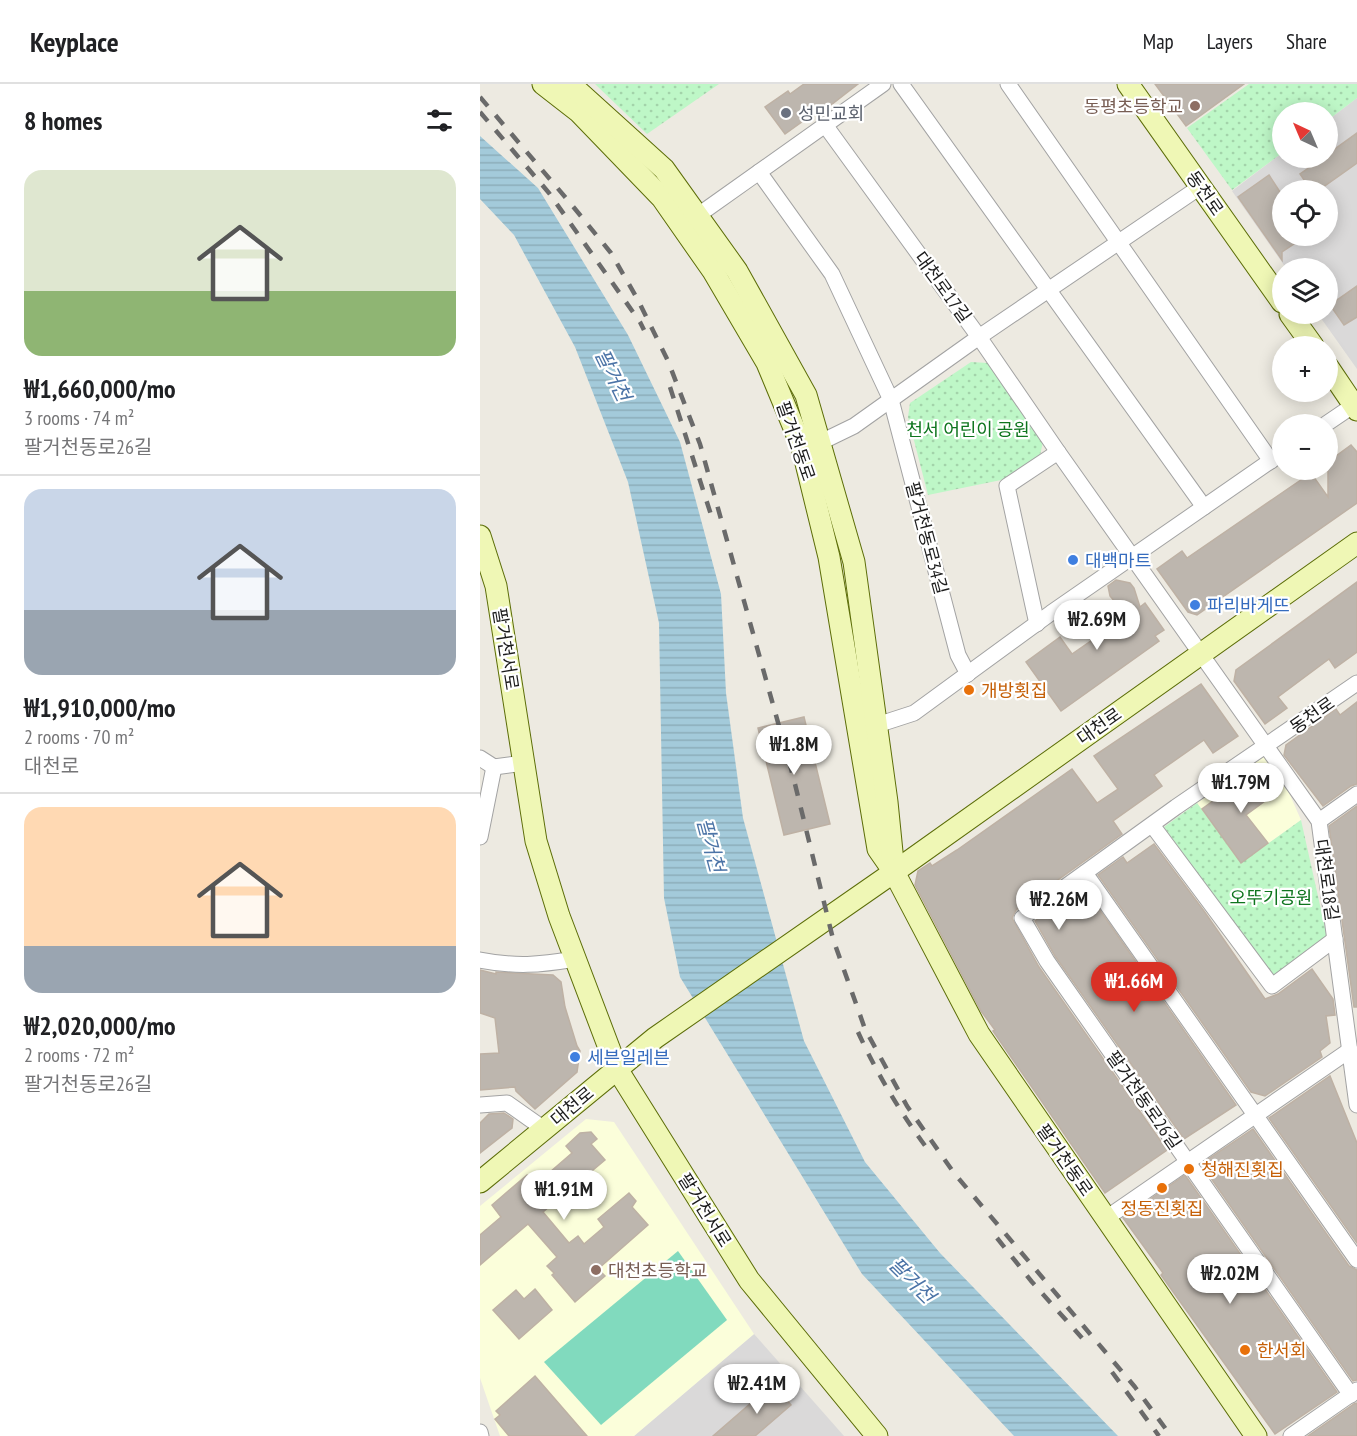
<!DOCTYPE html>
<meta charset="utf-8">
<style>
body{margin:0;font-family:"PT Sans Narrow","Noto Sans KR",sans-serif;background:#f2f2f2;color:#202124;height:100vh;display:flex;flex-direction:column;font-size:22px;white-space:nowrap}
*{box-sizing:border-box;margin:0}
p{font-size:20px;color:#757577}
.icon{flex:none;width:33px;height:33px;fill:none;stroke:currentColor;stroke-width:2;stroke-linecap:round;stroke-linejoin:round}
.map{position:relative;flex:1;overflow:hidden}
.details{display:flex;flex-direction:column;background:#fff;width:480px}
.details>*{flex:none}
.needle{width:39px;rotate:316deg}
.fabs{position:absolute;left:792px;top:18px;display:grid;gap:12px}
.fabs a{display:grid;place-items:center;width:66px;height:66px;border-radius:50%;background:#fff;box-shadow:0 3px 15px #0003;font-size:30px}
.price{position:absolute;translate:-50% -51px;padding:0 14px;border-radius:21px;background:#fff;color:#222;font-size:20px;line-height:39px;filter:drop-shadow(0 2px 3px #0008)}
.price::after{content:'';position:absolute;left:50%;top:36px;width:18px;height:14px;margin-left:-9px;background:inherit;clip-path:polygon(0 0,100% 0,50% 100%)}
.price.current{background:#d93025;color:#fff}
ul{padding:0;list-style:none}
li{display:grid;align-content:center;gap:12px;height:318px;padding:0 24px}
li+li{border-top:2px solid #e0e0e0}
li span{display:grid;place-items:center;height:186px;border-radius:18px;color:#555}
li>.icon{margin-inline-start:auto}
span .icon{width:108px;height:108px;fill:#fffc;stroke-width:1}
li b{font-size:26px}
h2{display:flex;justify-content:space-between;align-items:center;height:72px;padding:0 24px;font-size:26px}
header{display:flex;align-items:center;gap:36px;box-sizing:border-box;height:84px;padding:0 30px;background:#fff;border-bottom:2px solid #e0e0e0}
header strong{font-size:28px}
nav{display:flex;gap:33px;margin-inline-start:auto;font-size:21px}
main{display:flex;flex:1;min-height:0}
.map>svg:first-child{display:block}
.residential{fill:#dad9d9;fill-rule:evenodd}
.education{fill:#fbfeda}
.park{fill:url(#park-dots)}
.pitch{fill:#81dabe}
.water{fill:url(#water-rules)}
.building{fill:#bdb6ae;stroke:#beb1a4;stroke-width:1.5}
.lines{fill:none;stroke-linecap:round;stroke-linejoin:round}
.street-casing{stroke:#a3a3a3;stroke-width:17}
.secondary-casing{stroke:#5c6d08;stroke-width:23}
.street{stroke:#fff;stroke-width:15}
.secondary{stroke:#eff7b5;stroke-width:21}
.rail{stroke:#6a6a6a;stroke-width:4.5;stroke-dasharray:12 12;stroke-linecap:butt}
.education-dot{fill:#8d6e63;stroke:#fff;stroke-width:2}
.worship-dot{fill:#6b7280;stroke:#fff;stroke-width:2}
.shop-dot{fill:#3f7fe0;stroke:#fff;stroke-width:2}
.food-dot{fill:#e8710a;stroke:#fff;stroke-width:2}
.labels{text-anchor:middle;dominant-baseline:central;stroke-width:4.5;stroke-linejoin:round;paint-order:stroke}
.education-label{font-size:18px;fill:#785e54;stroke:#fff;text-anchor:end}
.worship-label{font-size:18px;fill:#5b616d;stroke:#fff;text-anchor:start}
.street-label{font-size:18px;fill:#1c1c1c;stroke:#fff}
.park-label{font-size:18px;fill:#0e751e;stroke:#fff}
.shop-label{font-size:18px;fill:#366cbe;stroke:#fff;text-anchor:start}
.food-label{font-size:18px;fill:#c56008;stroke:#fff;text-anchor:start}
.water-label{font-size:20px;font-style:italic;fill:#4c74a7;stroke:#fff}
</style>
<header>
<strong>Keyplace</strong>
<nav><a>Map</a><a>Layers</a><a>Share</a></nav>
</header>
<main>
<section class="details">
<h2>8 homes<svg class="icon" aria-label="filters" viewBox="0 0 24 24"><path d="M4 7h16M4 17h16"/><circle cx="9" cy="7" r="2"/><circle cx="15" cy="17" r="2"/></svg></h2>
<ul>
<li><span style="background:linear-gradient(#dfe7d0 65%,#8fb573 0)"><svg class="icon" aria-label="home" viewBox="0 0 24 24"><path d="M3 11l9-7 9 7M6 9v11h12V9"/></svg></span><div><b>₩1,660,000/mo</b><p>3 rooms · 74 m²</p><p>팔거천동로26길</p></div></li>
<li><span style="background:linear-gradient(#c9d6e8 65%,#9aa5b1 0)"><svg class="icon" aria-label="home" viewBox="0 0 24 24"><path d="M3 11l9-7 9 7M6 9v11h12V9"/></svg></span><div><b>₩1,910,000/mo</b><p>2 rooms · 70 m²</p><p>대천로</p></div></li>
<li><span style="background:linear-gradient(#ffd9b3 75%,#9aa5b1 0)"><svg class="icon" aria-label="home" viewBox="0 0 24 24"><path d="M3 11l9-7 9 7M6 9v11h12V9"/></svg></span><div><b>₩2,020,000/mo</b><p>2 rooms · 72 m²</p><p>팔거천동로26길</p></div></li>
</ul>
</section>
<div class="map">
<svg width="877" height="1352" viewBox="0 0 877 1352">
<defs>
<pattern id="park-dots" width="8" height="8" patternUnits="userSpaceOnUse" patternTransform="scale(1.5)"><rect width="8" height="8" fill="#bef7c7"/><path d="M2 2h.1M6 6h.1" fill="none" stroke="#a3d3aa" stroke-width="1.8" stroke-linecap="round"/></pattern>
<pattern id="water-rules" width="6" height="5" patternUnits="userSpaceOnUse" patternTransform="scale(1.5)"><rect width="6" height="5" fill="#a3cada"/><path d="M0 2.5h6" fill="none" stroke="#8cadba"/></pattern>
</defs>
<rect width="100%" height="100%" fill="#edeae1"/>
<g class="residential">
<path d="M877,14V285L838,230H848V184H806L752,107L802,69V74H848V36ZM802,106H848V152H802Z"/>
<path d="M274,1250L364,1352H154Z"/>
</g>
<g class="education">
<path d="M784,672L802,693L821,736L761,779L717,719Z"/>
<path d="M106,1035L134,1038L274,1250L154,1352H20L0,1294V1122Z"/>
</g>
<g class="park">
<path d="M115,0H239L167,50Z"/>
<path d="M769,0H877V14L848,36V28H802V69L752,106L707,44Z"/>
<path d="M491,278L508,279L563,358L560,371L526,395L448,411L428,333L430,319Z"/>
<path d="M717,719L761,779L821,736L848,857L794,895L684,743Z"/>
</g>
<path class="pitch" d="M198,1167L247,1236L121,1341L64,1278Z"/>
<path class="water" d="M0,52L58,104L148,251L200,358L241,510L246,609L263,734L324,957L385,1078L460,1169L638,1352H534L382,1190L200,893L184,814L179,539L148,398L95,263L34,151L0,115Z"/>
<g class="building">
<path d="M324,0H378L342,28L340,25L305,50L285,23L308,7L310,10Z"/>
<path d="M675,0H764L706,42Z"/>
<path d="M877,49V79L839,106H831L820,90L843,74H848V70Z"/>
<path d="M789,91L802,111V152H826L802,168V176L758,113Z"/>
<path d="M877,202V233L864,241L850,221Z"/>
<path d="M871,361L877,368V419L717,531L708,528L677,485L702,467L707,474L831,389L848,413V378Z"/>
<path d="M636,496L650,499L654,504L660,523L665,519L684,546L675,552L679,557L581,627L546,578L580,553L592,570L654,527L635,518L630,512L628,502Z"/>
<path d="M877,498V568L855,584L849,575L798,613L807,624L785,640L754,597L756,586Z"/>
<path d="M721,600L758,652L733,669L724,656L674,691L682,702L633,737L642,750L536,826L532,834L559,883L687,1066L625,1109L513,947L515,946L501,927L435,801L438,787L450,779L452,782L477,766L592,685L617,719L638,705L614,672Z"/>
<path d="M877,618V700L871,702L843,722L804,671L806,661L856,625L860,631Z"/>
<path d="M324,633L350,740L304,751L278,644Z"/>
<path d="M776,686L781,693L791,686L800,699L786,709L789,714L766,731L788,759L761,779L722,725Z"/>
<path d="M877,722V923H874L849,742Z"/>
<path d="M674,760L724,827L785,915L798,910L832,885L853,915L855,931L846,932L850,959L840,967L842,973L785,1012L771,1008L618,791L643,773L647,779Z"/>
<path d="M603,802L756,1021L704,1055L575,872L555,837Z"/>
<path d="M0,886L16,890V888L73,891L81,898L85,923L97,962L100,967L97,988L55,1025L36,1007L35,1003L0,1006V970L19,969L15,934L0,929Z"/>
<path d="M850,992L877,1059V1159L789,1034Z"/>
<path d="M24,1029L33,1035L32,1044L0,1069V1039L9,1030Z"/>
<path d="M773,1045L869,1182L877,1186V1296L873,1297L721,1080Z"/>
<path d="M111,1048L117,1055L111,1060L125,1076L63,1128L89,1159L98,1152L104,1160L124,1143L118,1135L149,1109L156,1117L152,1123L168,1141L118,1185L125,1192L95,1218L72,1191L74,1189L67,1182L77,1173L48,1140L0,1181V1151L21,1133L12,1121L47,1091L55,1101L92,1069L86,1062L100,1049Z"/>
<path d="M705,1091L857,1308L795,1350L681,1191L683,1189L643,1134Z"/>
<path d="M55,1205L72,1226L39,1255L13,1226L36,1206L44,1215Z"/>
<path d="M55,1292L107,1352H29L15,1335L20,1331L16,1327Z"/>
<path d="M293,1300L311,1321L275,1352H233Z"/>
<path d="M877,1319V1352H828L874,1320Z"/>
</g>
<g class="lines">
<g class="street-casing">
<g id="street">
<path d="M421,0L724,423"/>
<path d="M528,0L791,377"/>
<path d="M345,41L499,253L578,368L839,737L877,1021"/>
<path d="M279,88L352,190L411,316L478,571L488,590"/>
<path d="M217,132L403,0"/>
<path d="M846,340L874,321"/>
<path d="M339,359L374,342L499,253L720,103"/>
<path d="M557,540L527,402L578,368"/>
<path d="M397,641L434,629L571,529L802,369"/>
<path d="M0,674L14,683"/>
<path d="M14,683L44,679"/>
<path d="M839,737L877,710"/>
<path d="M672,741L792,902L855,855"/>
<path d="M0,753L14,683"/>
<path d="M605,789L877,1176"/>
<path d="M0,876C36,883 59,881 95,875"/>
<path d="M0,1021L27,1019L64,1045"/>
<path d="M625,1135L870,966"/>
<path d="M871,1311L567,877L542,834L696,723L877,599"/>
<path d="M0,1348L1,1352"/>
<path d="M811,1352L877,1306"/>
</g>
</g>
<g class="secondary-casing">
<g id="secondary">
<path d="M63,0L99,28L182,114L233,187L287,279L322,363L349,473L398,765L414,788L499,950L776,1352"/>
<path d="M90,0L184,85L257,187L326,311L374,478L407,718L413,778"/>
<path d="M648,0L802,218"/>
<path d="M810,230L833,262"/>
<path d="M848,283L877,326"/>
<path d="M0,452L16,502L56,757L79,832L137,985L269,1196L397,1352"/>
<path d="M0,1098L175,954L414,788L877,459"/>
</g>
</g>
<use href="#street" class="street"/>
<use href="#secondary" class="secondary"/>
<g class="rail">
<path d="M0,13L91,120L131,169L158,216L188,277L220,360L313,692L353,855L385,945L427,1022L474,1089L655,1303L691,1352"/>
<path d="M0,28L69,109L160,238L164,246"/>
<path d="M190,303L233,437"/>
<path d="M378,948C398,992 423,1033 452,1071"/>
<path d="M517,1154L552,1198L602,1254"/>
<path d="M632,1288L679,1352"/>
</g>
</g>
<g class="education-dot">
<circle cx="715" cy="22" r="6"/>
<circle cx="116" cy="1186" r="6"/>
</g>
<circle class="worship-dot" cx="306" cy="29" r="6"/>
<g class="shop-dot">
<circle cx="593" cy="476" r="6"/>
<circle cx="715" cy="521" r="6"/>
<circle cx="95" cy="973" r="6"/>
</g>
<g class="food-dot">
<circle cx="489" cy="606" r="6"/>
<circle cx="709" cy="1085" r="6"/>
<circle cx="682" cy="1104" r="6"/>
<circle cx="765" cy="1266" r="6"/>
</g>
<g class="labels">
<g class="education-label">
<text x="703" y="22">동평초등학교</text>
<text x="128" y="1186" text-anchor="start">대천초등학교</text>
</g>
<g class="worship-label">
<text x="318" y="29">성민교회</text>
</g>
<g class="street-label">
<text transform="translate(725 109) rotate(55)">동천로</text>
<text transform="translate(463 203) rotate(54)">대천로17길</text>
<text transform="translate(316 357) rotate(71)">팔거천동로</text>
<text transform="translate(447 454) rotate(75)">팔거천동로34길</text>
<text transform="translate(26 565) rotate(81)">팔거천서로</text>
<text transform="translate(832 631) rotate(-35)">동천로</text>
<text transform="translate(619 642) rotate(-35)">대천로</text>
<text transform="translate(847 796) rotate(82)">대천로18길</text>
<text transform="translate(664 1016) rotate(55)">팔거천동로26길</text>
<text transform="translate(92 1022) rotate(-40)">대천로</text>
<text transform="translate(585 1076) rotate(55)">팔거천동로</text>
<text transform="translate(225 1126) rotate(58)">팔거천서로</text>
</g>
<g class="park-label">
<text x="488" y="345">천서 어린이 공원</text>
<text x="791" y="813">오뚜기공원</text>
</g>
<g class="shop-label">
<text x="605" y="476">대백마트</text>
<text x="727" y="521">파리바게뜨</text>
<text x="107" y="973">세븐일레븐</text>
</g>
<g class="food-label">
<text x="501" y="606">개방횟집</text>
<text x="721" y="1085">청해진횟집</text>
<text x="682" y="1124" text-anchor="middle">정동진횟집</text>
<text x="777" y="1266">한서회</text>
</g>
<g class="water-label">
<text transform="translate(133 291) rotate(64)">팔거천</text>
<text transform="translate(231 761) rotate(75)">팔거천</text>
<text transform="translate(432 1196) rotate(45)">팔거천</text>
</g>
</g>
</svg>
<div class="fabs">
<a><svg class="needle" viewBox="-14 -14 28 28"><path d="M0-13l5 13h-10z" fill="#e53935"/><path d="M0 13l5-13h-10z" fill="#757577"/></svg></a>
<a><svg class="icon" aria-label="locate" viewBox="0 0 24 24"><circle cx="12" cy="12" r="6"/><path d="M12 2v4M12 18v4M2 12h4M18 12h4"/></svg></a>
<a><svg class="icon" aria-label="layers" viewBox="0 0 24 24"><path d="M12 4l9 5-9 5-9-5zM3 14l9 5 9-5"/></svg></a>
<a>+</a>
<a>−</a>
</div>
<b class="price" style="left:617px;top:567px">₩2.69M</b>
<b class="price" style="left:314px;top:692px">₩1.8M</b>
<b class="price" style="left:761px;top:730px">₩1.79M</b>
<b class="price" style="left:579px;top:847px">₩2.26M</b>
<b class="price current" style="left:654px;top:929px">₩1.66M</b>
<b class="price" style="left:84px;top:1137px">₩1.91M</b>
<b class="price" style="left:750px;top:1221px">₩2.02M</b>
<b class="price" style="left:277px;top:1331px">₩2.41M</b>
</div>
</main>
